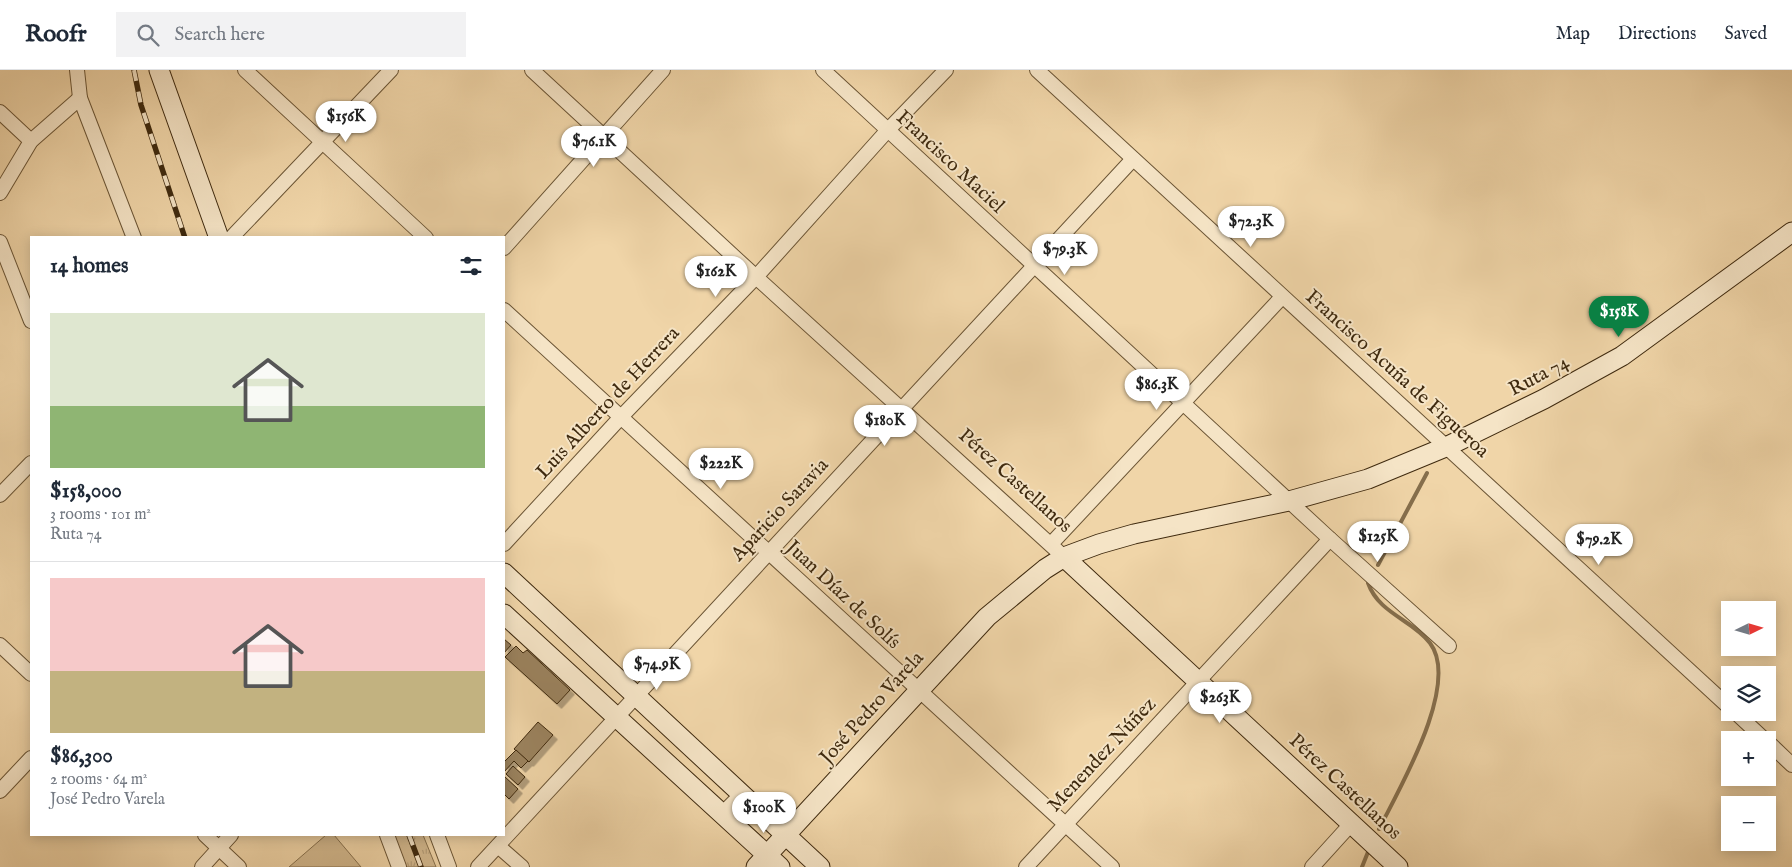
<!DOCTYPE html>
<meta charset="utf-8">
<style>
body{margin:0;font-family:"IM FELL English",serif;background:#f2f2f3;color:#1f2937;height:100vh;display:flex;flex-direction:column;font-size:19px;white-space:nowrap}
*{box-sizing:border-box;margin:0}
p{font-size:16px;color:#747a83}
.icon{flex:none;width:28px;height:28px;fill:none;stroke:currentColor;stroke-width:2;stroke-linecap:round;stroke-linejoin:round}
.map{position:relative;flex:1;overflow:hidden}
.side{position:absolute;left:30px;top:166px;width:475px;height:600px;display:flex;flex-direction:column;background:#fff;border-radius:0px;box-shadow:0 2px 12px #0003}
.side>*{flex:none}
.needle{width:32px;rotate:85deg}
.buttons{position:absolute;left:1721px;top:531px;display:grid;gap:10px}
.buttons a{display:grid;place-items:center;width:55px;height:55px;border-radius:0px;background:#fff;box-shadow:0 2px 12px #0003;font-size:25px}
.price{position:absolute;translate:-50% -42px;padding:0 11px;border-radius:18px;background:#fff;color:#222;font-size:16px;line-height:32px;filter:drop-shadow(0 1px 2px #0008)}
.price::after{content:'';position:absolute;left:50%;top:30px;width:15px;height:11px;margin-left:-8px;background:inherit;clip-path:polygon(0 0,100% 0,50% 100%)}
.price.current{background:#0b8043;color:#fff}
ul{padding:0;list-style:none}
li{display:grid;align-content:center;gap:10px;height:265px;padding:0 20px}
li+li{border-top:1px solid #e0e1e3}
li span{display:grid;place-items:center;height:155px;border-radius:0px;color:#555}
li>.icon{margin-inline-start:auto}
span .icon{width:90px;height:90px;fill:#fffc;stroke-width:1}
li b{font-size:21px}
h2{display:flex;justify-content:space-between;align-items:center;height:60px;padding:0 20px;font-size:21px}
header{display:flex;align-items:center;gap:30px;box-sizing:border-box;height:70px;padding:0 25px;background:#fff;border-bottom:1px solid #e0e1e3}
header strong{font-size:24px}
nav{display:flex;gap:28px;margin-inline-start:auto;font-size:18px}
.search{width:350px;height:45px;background:#f2f2f3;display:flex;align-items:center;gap:12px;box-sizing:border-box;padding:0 18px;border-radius:0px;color:#747a83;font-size:19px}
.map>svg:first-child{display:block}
.grass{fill:url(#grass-tufts);stroke:#88714e}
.park{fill:#d2b88e;stroke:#88714e}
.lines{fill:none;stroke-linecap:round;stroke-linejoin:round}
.stream{stroke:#856e4c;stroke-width:4}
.building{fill:#9b835f;stroke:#3f2a0f;filter:url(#shadow)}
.street-casing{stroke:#6b5535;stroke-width:16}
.secondary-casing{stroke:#3f2a0f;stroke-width:21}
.street{stroke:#f5e4c6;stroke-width:14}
.secondary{stroke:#f5e4c6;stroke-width:19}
.rail-casing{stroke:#3f2a0f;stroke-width:5.5}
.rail{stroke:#f5e4c6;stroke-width:4;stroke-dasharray:11;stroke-linecap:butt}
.labels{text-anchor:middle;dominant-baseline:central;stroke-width:4;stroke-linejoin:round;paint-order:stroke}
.street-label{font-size:20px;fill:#3f2a0f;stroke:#f5e4c6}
</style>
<header>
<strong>Roofr</strong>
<div class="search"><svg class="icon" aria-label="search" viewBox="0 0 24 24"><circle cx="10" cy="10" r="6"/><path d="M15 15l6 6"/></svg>Search here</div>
<nav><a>Map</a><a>Directions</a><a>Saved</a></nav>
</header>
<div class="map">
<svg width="1792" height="797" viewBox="0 0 1792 797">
<defs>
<pattern id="grass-tufts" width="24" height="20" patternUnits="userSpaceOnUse" patternTransform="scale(1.25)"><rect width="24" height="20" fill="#d2b88e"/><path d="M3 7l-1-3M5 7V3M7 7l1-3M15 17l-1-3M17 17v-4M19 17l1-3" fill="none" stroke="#b59e79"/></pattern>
<filter id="shadow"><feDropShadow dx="4.5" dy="4.5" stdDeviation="0" flood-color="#0004"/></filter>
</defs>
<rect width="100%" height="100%" fill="#f0d5a8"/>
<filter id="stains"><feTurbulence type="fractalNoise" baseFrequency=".004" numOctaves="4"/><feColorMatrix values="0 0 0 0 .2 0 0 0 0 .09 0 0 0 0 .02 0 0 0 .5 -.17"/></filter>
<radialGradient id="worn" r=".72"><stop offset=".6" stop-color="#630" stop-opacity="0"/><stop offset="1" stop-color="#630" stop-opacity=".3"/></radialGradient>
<path class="grass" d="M394,765H423L436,797H406Z"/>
<path class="park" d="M326,765H334L361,797H289Z"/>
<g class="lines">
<g class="stream">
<path d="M1378,495L1427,403"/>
<path d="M1368,513C1379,544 1413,550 1430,573C1461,614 1399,719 1379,759"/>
<path d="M1362,797L1368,782"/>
</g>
</g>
<g class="building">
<path d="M504,569L511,575L504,583Z"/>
<path d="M516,576L523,583L527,580L570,620L557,634L505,587Z"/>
<path d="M538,652L553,665L529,692L514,679Z"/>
<path d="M516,680L528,691L521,698L514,691L504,702V692Z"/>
<path d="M513,696L525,707L518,715L506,704Z"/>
<path d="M504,706L518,719L509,729L504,724Z"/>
</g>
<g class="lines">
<g class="street-casing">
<g id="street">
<path d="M77,0L80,28L134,168"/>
<path d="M245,0L426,168"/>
<path d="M532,0L756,207L1064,487"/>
<path d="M823,0L1330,469L1449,576"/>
<path d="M1037,0L1730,638"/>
<path d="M0,42L31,71"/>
<path d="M0,123L31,71L80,28"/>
<path d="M231,168L391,0"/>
<path d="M0,172L31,251"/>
<path d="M504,178L663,0"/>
<path d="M504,240L1112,797"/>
<path d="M0,425L31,393"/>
<path d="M504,474L620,348L756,207L887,61L946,0"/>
<path d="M1051,474L1282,227"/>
<path d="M0,575L31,604"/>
<path d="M1735,642L1765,670"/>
<path d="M1768,672L1792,695"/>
<path d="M0,721L31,688"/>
<path d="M728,748V738L736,730L747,728"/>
<path d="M205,765L239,797"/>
<path d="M387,765L399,797"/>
<path d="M437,765L449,797"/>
<path d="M498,776L522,797"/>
<path d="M202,797L231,765"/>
<path d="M478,797L1133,89"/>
<path d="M1026,797L1330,469"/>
<path d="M1312,797L1351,754"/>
</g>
</g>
<g class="secondary-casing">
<g id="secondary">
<path d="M159,0L219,168"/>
<path d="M1064,487L1398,797"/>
<path d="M504,503L820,797"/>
<path d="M504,544L780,797"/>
<path d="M756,797L987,547L1045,499L1064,487L1099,474L1134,464L1289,431L1368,409L1448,376L1544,329L1622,286L1792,162"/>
</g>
</g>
<use href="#street" class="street"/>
<use href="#secondary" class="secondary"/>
<g class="rail-casing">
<g id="rail">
<path d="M134,0L141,35L185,168"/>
<path d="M409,765L421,797"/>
</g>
</g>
<use href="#rail" class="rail"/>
</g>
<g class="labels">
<g class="street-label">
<text transform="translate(950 92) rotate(43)">Francisco Maciel</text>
<text transform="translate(1397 304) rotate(42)">Francisco Acuña de Figueroa</text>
<text transform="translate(1539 306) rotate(-28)">Ruta 74</text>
<text transform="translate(608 333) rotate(-47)">Luis Alberto de Herrera</text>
<text transform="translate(1015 411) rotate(42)">Pérez Castellanos</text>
<text transform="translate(780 440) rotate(-47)">Aparicio Saravia</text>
<text transform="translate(843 525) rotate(43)">Juan Díaz de Solís</text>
<text transform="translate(872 638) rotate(-48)">José Pedro Varela</text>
<text transform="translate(1102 685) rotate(-47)">Menendez Núñez</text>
<text transform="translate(1345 717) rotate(43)">Pérez Castellanos</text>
</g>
</g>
<rect width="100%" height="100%" filter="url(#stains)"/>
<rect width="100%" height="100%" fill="url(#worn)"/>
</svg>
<div class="buttons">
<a><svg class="needle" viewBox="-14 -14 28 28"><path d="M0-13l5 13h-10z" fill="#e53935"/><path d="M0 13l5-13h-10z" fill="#747a83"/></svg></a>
<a><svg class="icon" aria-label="layers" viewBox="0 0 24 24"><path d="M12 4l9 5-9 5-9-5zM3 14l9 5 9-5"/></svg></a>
<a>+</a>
<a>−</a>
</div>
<b class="price" style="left:346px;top:73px">$156K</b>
<b class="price" style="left:594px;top:98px">$76.1K</b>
<b class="price" style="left:1251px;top:178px">$72.3K</b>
<b class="price" style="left:1065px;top:206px">$79.3K</b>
<b class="price" style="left:716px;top:228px">$162K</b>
<b class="price current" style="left:1619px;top:268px">$158K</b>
<b class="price" style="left:1157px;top:341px">$86.3K</b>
<b class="price" style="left:885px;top:377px">$180K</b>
<b class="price" style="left:721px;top:420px">$222K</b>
<b class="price" style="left:1378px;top:493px">$125K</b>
<b class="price" style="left:1599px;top:496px">$79.2K</b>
<b class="price" style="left:657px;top:621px">$74.9K</b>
<b class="price" style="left:1220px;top:654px">$263K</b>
<b class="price" style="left:764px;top:764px">$100K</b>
<section class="side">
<h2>14 homes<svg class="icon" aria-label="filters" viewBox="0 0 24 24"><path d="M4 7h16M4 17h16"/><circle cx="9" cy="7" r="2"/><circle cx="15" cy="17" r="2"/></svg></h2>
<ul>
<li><span style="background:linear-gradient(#dfe7d0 60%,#8fb573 0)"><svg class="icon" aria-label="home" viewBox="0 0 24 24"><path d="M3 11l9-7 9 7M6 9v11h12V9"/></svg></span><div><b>$158,000</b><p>3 rooms · 101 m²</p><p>Ruta 74</p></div></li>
<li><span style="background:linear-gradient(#f6c9c9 60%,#c2b280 0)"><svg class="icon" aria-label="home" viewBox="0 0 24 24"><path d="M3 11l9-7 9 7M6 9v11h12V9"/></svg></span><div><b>$86,300</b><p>2 rooms · 64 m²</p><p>José Pedro Varela</p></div></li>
</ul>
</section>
</div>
